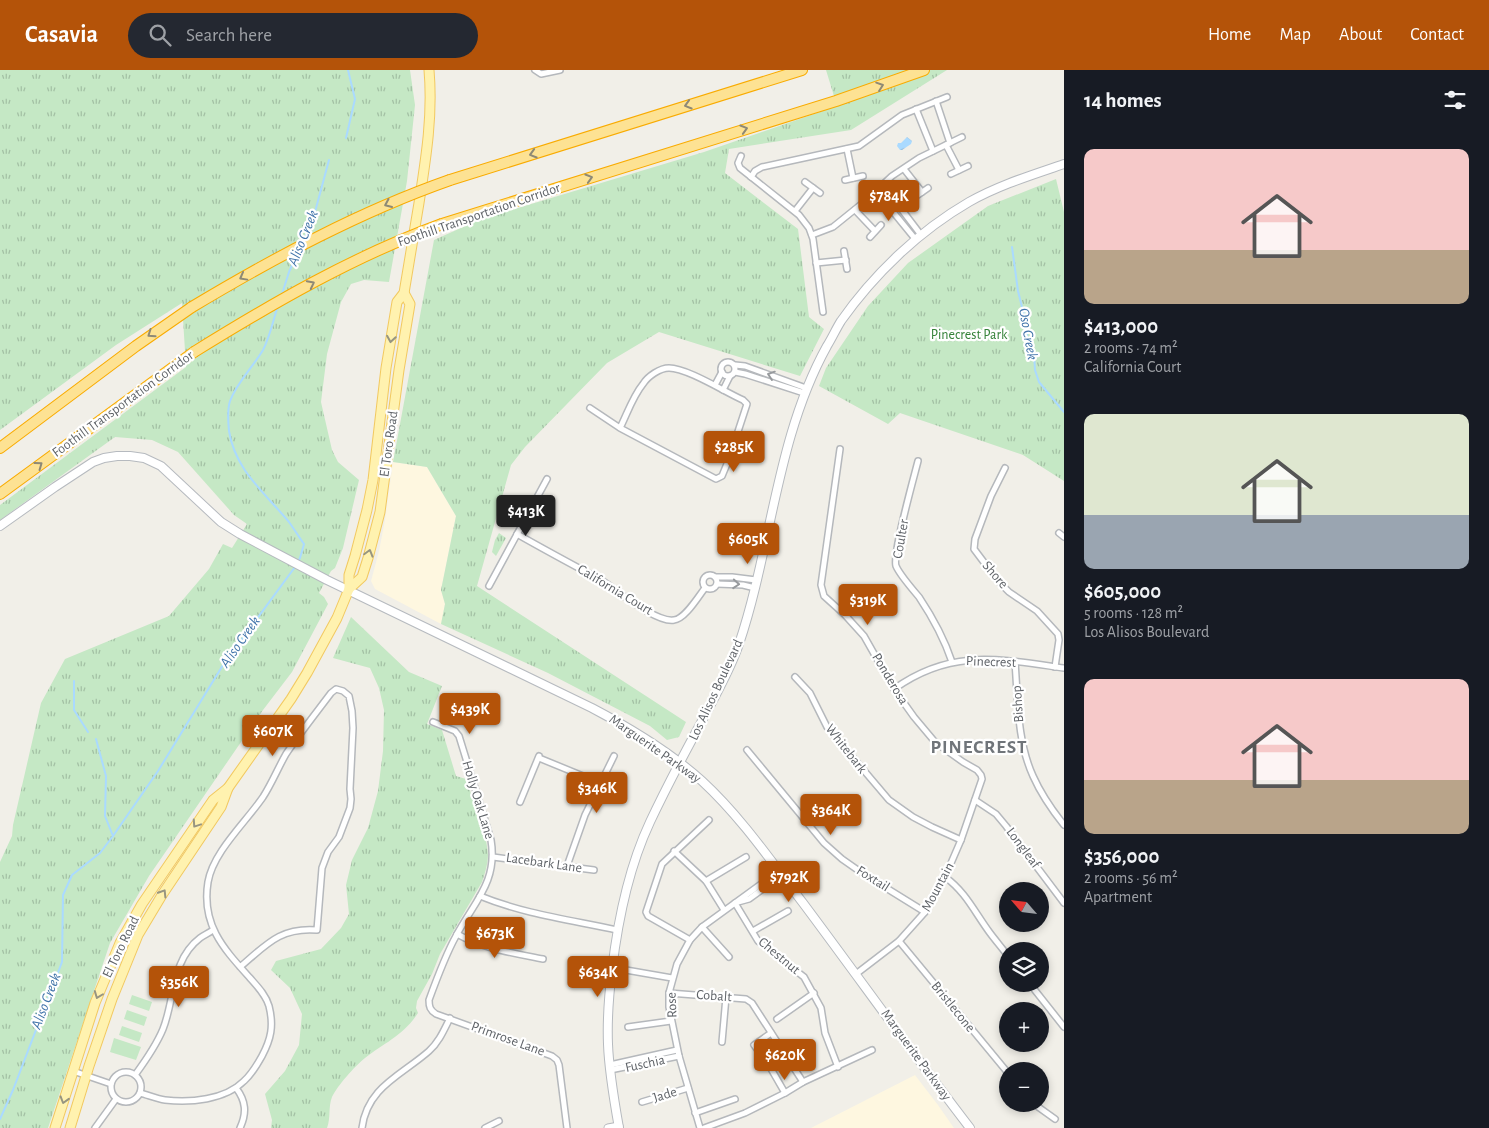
<!DOCTYPE html>
<meta charset="utf-8">
<style>
body{margin:0;font-family:"Alegreya Sans",sans-serif;background:#242831;color:#f1f3f6;height:100vh;display:flex;flex-direction:column;font-size:19px;white-space:nowrap}
*{box-sizing:border-box;margin:0}
p{font-size:16px;color:#9ea1a6}
.icon{flex:none;width:28px;height:28px;fill:none;stroke:currentColor;stroke-width:2;stroke-linecap:round;stroke-linejoin:round}
.map{position:relative;flex:1;overflow:hidden}
.side{display:flex;flex-direction:column;background:#171b24;width:425px}
.side>*{flex:none}
.needle{width:32px;rotate:298deg}
.tools{position:absolute;left:999px;top:812px;display:grid;gap:10px}
.tools a{display:grid;place-items:center;width:50px;height:50px;border-radius:50%;background:#171b24;box-shadow:0 2px 8px #0003;font-size:25px}
.price{position:absolute;translate:-50% -42px;padding:0 11px;border-radius:5px;background:#b45309;color:#fff;font-size:16px;line-height:32px;filter:drop-shadow(0 1px 2px #0008)}
.price::after{content:'';position:absolute;left:50%;top:30px;width:15px;height:11px;margin-left:-8px;background:inherit;clip-path:polygon(0 0,100% 0,50% 100%)}
.price.active{background:#222;color:#fff}
ul{padding:0;list-style:none}
li{display:grid;align-content:center;gap:10px;height:265px;padding:0 20px}
li span{display:grid;place-items:center;height:155px;border-radius:10px;color:#555}
li>.icon{margin-inline-start:auto}
span .icon{width:90px;height:90px;fill:#fffc;stroke-width:1}
li b{font-size:21px}
h2{display:flex;justify-content:space-between;align-items:center;height:60px;padding:0 20px;font-size:21px}
header{display:flex;align-items:center;gap:30px;box-sizing:border-box;height:70px;padding:0 25px;background:#b45309;color:#fff}
header strong{font-size:24px}
nav{display:flex;gap:28px;margin-inline-start:auto;font-size:18px}
.search{width:350px;height:45px;background:#242831;display:flex;align-items:center;gap:12px;box-sizing:border-box;padding:0 18px;border-radius:28px;color:#9ea1a6;font-size:19px}
main{display:flex;flex:1;min-height:0}
.map>svg:first-child{display:block}
.commercial{fill:#fef7e0}
.grass{fill:url(#grass-tufts)}
.pitch{fill:#c5e8c5}
.water{fill:url(#water-waves)}
.lines{fill:none;stroke-linecap:round;stroke-linejoin:round}
.stream{stroke:#aadaff;stroke-width:2}
.minor-casing{stroke:#b5b8bc;stroke-width:8}
.tertiary-casing{stroke:#b5b8bc;stroke-width:9}
.secondary-casing{stroke:#b6babf;stroke-width:10}
.primary-casing{stroke:#f2c960;stroke-width:11}
.motorway-casing{stroke:#f9ab00;stroke-width:12}
.minor{stroke:#fff;stroke-width:5}
.tertiary{stroke:#fff;stroke-width:7}
.secondary{stroke:#fff;stroke-width:8}
.primary{stroke:#fff2af;stroke-width:9}
.motorway{stroke:#fde293;stroke-width:10}
.motorway-bridge-casing{stroke:#f9ab00;stroke-width:12;stroke-linecap:butt}
.motorway-bridge{stroke:#fde293;stroke-width:10}
.oneway{stroke:#8e8975}
.oneway2{stroke:#979581}
.oneway3{stroke:#979a9d}
.labels{text-anchor:middle;dominant-baseline:central;stroke-width:4.5;stroke-linejoin:round;paint-order:stroke}
.street-label{font-size:14px;fill:#5f6368;stroke:#fff}
.park-label{font-size:14px;fill:#348238;stroke:#fff}
.water-label{font-size:15px;font-style:italic;fill:#4174aa;stroke:#fff}
.district-label{font-size:19px;font-weight:bold;letter-spacing:1px;fill:#70757a;stroke:#fff}
</style>
<header>
<strong>Casavia</strong>
<div class="search"><svg class="icon" aria-label="search" viewBox="0 0 24 24"><circle cx="10" cy="10" r="6"/><path d="M15 15l6 6"/></svg>Search here</div>
<nav><a>Home</a><a>Map</a><a>About</a><a>Contact</a></nav>
</header>
<main>
<div class="map">
<svg width="1064" height="1058" viewBox="0 0 1064 1058">
<defs>
<pattern id="grass-tufts" width="24" height="20" patternUnits="userSpaceOnUse" patternTransform="scale(1.25)"><rect width="24" height="20" fill="#c5e8c5"/><path d="M3 7l-1-3M5 7V3M7 7l1-3M15 17l-1-3M17 17v-4M19 17l1-3" fill="none" stroke="#a3c0a4"/></pattern>
<pattern id="water-waves" width="16" height="10" patternUnits="userSpaceOnUse" patternTransform="scale(1.25)"><rect width="16" height="10" fill="#aadaff"/><path d="M0 5q4-4 8 0t8 0" fill="none" stroke="#8eb4d2"/></pattern>
</defs>
<rect width="100%" height="100%" fill="#f1efe8"/>
<g class="commercial">
<path d="M393,392L427,397L456,446L441,520L445,534L441,554L375,519L371,511L379,481L385,450Z"/>
<path d="M915,1005L938,1035L954,1058H811Z"/>
</g>
<g class="grass">
<path d="M0,0H410L415,35L407,111L389,212L364,210L351,214L341,232L327,284L321,332L332,380L338,392L359,410L343,478L335,498L331,501L319,523L324,527L328,534L292,602L263,640L149,806L110,873L48,1058H0V792L12,766L13,755L41,633L65,589L169,546L209,499L223,474L232,478L247,454L234,445L178,382L152,370L115,367L0,450V435L186,297L182,233L116,275L0,360Z"/>
<path d="M826,0H947L851,60L729,79L725,103L798,159L809,247L824,259L800,306L659,262L607,293L525,377L511,395L477,516L686,652L679,667L667,670L650,656L548,603L441,554L445,534L441,520L456,446L427,397L393,392L434,170L481,149L704,82L837,36Z"/>
<path d="M1056,109L1064,142V411L1023,385L900,343L888,354L819,316L826,298L868,236L908,193L988,136Z"/>
<path d="M499,463L506,468L496,486L492,482L495,470Z"/>
<path d="M351,547L409,602L442,616L427,654L442,660L456,706L466,709C473,731 487,762 488,785C488,794 485,803 482,812L440,884L432,904L417,931L416,938L418,943C403,966 384,973 365,988C354,997 338,1015 332,1027C328,1037 331,1048 327,1058H271L272,1050L265,1024L285,1001L299,975L302,944L290,918L271,900L276,891L321,879L341,858L349,844L346,815L352,790L368,758L378,721L383,681L384,640L379,618L370,598L333,588Z"/>
</g>
<g class="pitch">
<path d="M132,925L152,932L149,941L129,934Z"/>
<path d="M127,940L147,947L144,956L124,949Z"/>
<path d="M122,956L142,963L139,972L119,965Z"/>
<path d="M114,968L141,977L136,990L110,982Z"/>
</g>
<path class="water" d="M907,67L912,71L911,74L902,80H900L897,76L898,73H901Z"/>
<g class="lines">
<g class="stream">
<path d="M346,68L355,29L348,0"/>
<path d="M304,169L312,153L329,90"/>
<path d="M1012,177L1018,221L1025,249L1028,273L1034,284L1035,300L1039,312L1064,342"/>
<path d="M282,224L289,202L298,182"/>
<path d="M278,236C273,250 270,267 263,280C253,297 237,312 230,331C227,340 228,351 229,361C235,400 265,423 289,452C294,459 299,467 304,474L300,488L297,493"/>
<path d="M74,611V640L88,662"/>
<path d="M96,669L106,706L105,746L113,766"/>
<path d="M0,1049L13,1020L62,892L63,825L72,805L100,783L113,766L158,701L223,595L295,497"/>
</g>
<g class="minor-casing">
<g id="minor">
<path d="M535,0L541,4L560,0"/>
<path d="M936,31L950,73"/>
<path d="M916,39L933,81"/>
<path d="M946,75L959,100"/>
<path d="M847,79L853,108"/>
<path d="M741,86L738,93L740,98L799,145L809,158L813,169L823,242"/>
<path d="M904,99L922,122"/>
<path d="M951,104L968,96"/>
<path d="M751,107L755,101L762,97L859,76L902,45L947,27"/>
<path d="M845,110L863,106"/>
<path d="M805,112L820,123"/>
<path d="M883,115L921,165"/>
<path d="M876,121L916,170"/>
<path d="M915,127L928,118"/>
<path d="M855,140L875,161"/>
<path d="M795,141L813,118"/>
<path d="M812,165L833,157L864,132L892,106L919,88L962,67"/>
<path d="M870,167L881,155"/>
<path d="M844,181L847,199"/>
<path d="M816,193L846,190"/>
<circle cx="728" cy="299" r="7"/>
<path d="M735,295L745,296L806,318"/>
<path d="M735,302L745,304L804,323"/>
<path d="M715,315L722,302"/>
<path d="M723,320L730,306"/>
<path d="M590,338L620,358L716,409L722,406L729,389L747,334L743,330C725,322 687,298 669,298C660,298 648,306 643,314C633,326 627,344 620,358"/>
<path d="M840,379L821,515L824,526L845,545L864,566L894,619L914,647L935,672L963,692L977,700L981,705L982,709L961,770L945,807L925,842L899,871L856,904"/>
<path d="M918,391C914,407 892,485 896,496C899,503 913,520 919,527C933,548 944,568 952,592"/>
<path d="M1005,398L991,426L975,469L974,479L998,511L1009,522L1037,541L1058,564L1059,570L1055,597"/>
<path d="M1059,463L1064,467"/>
<path d="M517,464C545,480 573,495 601,510C617,520 656,553 674,550C685,549 698,527 705,518"/>
<circle cx="710" cy="512" r="7"/>
<path d="M715,507H732L756,510"/>
<path d="M717,514L743,515L755,518"/>
<path d="M489,516L547,409"/>
<path d="M1015,592C1018,630 1017,671 1033,706C1041,724 1052,740 1064,755"/>
<path d="M795,607L810,623L827,657L889,730L913,747L932,757L961,770"/>
<path d="M894,619C951,578 999,589 1064,598"/>
<path d="M433,652L455,661L459,666L491,770C498,812 474,832 456,866C445,886 437,908 429,930C429,937 430,940 436,944L552,986L557,990L559,995L567,1058"/>
<path d="M747,680L824,773L842,789L862,803L925,842"/>
<path d="M539,688L600,713"/>
<path d="M975,730L996,744L1006,756L1064,833"/>
<path d="M520,732L539,686"/>
<path d="M674,781L706,811L724,840"/>
<path d="M493,787L594,800"/>
<path d="M567,796L585,745L614,686"/>
<path d="M945,807C966,822 975,843 990,863C996,871 1002,878 1008,886"/>
<path d="M706,811L746,787"/>
<path d="M480,826C524,844 571,850 617,860"/>
<path d="M738,832L749,829L782,805"/>
<path d="M735,833L758,871L804,907L821,938L825,963L838,997"/>
<path d="M702,857L729,887"/>
<path d="M753,861L788,841"/>
<path d="M457,864C484,879 513,883 543,889"/>
<path d="M690,870L648,846L646,842L662,794L709,750"/>
<path d="M899,871L1008,1003"/>
<path d="M626,900L672,908"/>
<path d="M1030,914L1064,957"/>
<path d="M669,923L746,929L752,933L803,1012"/>
<path d="M777,949L814,923"/>
<path d="M628,957L671,951"/>
<path d="M771,963L754,975L770,997L785,1023"/>
<path d="M722,972L726,927"/>
<path d="M610,995L677,980"/>
<path d="M610,1000L679,986"/>
<path d="M73,1001L111,1014"/>
<circle cx="126" cy="1017" r="15"/>
<path d="M135,1005C146,990 156,976 163,959C175,929 171,890 200,868C204,865 209,863 213,860"/>
<path d="M236,1018C246,1031 247,1043 240,1058"/>
<path d="M140,1023C148,1025 157,1029 165,1030C190,1033 225,1030 244,1011C252,1004 257,995 262,986C271,969 274,956 269,936C266,925 257,916 250,908C224,879 201,855 208,812C213,782 246,752 263,727C272,713 278,698 286,684C300,663 316,643 331,623L336,619L343,621L349,626L352,641L353,658L350,719L351,729L350,738L339,767L328,782L322,798L317,860C280,857 266,875 240,897"/>
<path d="M642,1032L688,1018"/>
<path d="M1034,1034L1055,1049"/>
<path d="M695,1043L735,1029"/>
<path d="M95,1058L116,1029"/>
<path d="M362,1058C367,1017 402,1005 429,981C439,972 444,960 450,948"/>
<path d="M485,1058L499,1051"/>
<path d="M700,1058L679,986L669,937V923L677,894L690,870L702,857L779,801"/>
<path d="M704,1058L745,1043L785,1023L803,1012L872,980"/>
</g>
</g>
<g class="tertiary-casing">
<path id="tertiary" d="M608,1058L619,1056"/>
</g>
<g class="secondary-casing">
<g id="secondary">
<path d="M0,456L55,417L93,392L104,388L117,386H130L144,388L161,396L221,452L240,464L327,510L592,638C630,658 670,682 702,711C741,747 771,791 803,833C859,908 913,984 970,1058"/>
<path d="M619,1058C614,1030 609,1002 608,974C607,949 609,924 612,900C618,849 628,799 650,752C666,718 684,684 702,651C715,626 730,601 739,574C772,476 776,368 827,276C832,268 836,259 841,251C874,204 919,161 969,132C999,115 1032,105 1064,94"/>
</g>
</g>
<g class="primary-casing">
<g id="primary">
<path d="M349,519V505L355,486L367,440L373,410L386,298L397,232L404,223C409,193 414,163 419,133C426,88 433,45 429,0"/>
<path d="M55,1058L95,933L120,873L142,834L213,730L228,718L291,629L307,603L337,548L349,519L362,507L368,488L380,442L399,300L410,234L404,223"/>
<path d="M70,1058L89,996L112,929L138,865L162,825L221,737L228,718"/>
</g>
</g>
<g class="motorway-casing">
<g id="motorway">
<path d="M450,110L802,0"/>
<path d="M442,154L836,31L924,0"/>
<path d="M0,378L136,276L192,237"/>
<path d="M0,424L194,282"/>
</g>
</g>
<use href="#minor" class="minor"/>
<use href="#tertiary" class="tertiary"/>
<use href="#secondary" class="secondary"/>
<use href="#primary" class="primary"/>
<use href="#motorway" class="motorway"/>
<g class="motorway-bridge-casing">
<g id="motorway-bridge">
<path d="M192,237C274,188 359,142 450,110"/>
<path d="M194,282C273,233 354,186 442,154"/>
</g>
</g>
<use href="#motorway-bridge" class="motorway-bridge"/>
</g>
<defs><path id="oneway-chevron" d="M-2-3.5L2.5 0L-2 3.5" fill="none" stroke-width="1.6" stroke-linecap="round" stroke-linejoin="round" transform="scale(1.25)"/></defs>
<g class="oneway">
<use href="#oneway-chevron" transform="translate(880 16) rotate(-19)"/>
<use href="#oneway-chevron" transform="translate(688 35) rotate(163)"/>
<use href="#oneway-chevron" transform="translate(744 59) rotate(-17)"/>
<use href="#oneway-chevron" transform="translate(533 84) rotate(163)"/>
<use href="#oneway-chevron" transform="translate(589 108) rotate(-17)"/>
<use href="#oneway-chevron" transform="translate(388 134) rotate(156)"/>
<use href="#oneway-chevron" transform="translate(243 207) rotate(151)"/>
<use href="#oneway-chevron" transform="translate(311 214) rotate(-27)"/>
<use href="#oneway-chevron" transform="translate(151 264) rotate(145)"/>
<use href="#oneway-chevron" transform="translate(39 395) rotate(-36)"/>
</g>
<g class="oneway2">
<use href="#oneway-chevron" transform="translate(391 269) rotate(99)"/>
<use href="#oneway-chevron" transform="translate(369 483) rotate(-74)"/>
<use href="#oneway-chevron" transform="translate(196 754) rotate(124)"/>
<use href="#oneway-chevron" transform="translate(163 823) rotate(-58)"/>
<use href="#oneway-chevron" transform="translate(98 925) rotate(111)"/>
<use href="#oneway-chevron" transform="translate(64 1030) rotate(107)"/>
</g>
<g class="oneway3">
<use href="#oneway-chevron" transform="translate(771 305) rotate(-161)"/>
<use href="#oneway-chevron" transform="translate(736 514) rotate(4)"/>
</g>
<g class="labels">
<g class="street-label">
<text transform="translate(479 145) rotate(-19)">Foothill Transportation Corridor</text>
<text transform="translate(123 334) rotate(-36)">Foothill Transportation Corridor</text>
<text transform="translate(389 374) rotate(-82)">El Toro Road</text>
<text transform="translate(901 469) rotate(-80)">Coulter</text>
<text transform="translate(995 505) rotate(49)">Shore</text>
<text transform="translate(615 520) rotate(31)">California Court</text>
<text transform="translate(991 592) rotate(2)">Pinecrest</text>
<text transform="translate(890 609) rotate(59)">Ponderosa</text>
<text transform="translate(716 620) rotate(-65)">Los Alisos Boulevard</text>
<text transform="translate(1018 634) rotate(-94)">Bishop</text>
<text transform="translate(655 679) rotate(35)">Marguerite Parkway</text>
<text transform="translate(846 679) rotate(52)">Whitebark</text>
<text transform="translate(478 730) rotate(73)">Holly Oak Lane</text>
<text transform="translate(1023 778) rotate(53)">Longleaf</text>
<text transform="translate(544 793) rotate(8)">Lacebark Lane</text>
<text transform="translate(873 809) rotate(32)">Foxtail</text>
<text transform="translate(938 817) rotate(-62)">Mountain</text>
<text transform="translate(121 877) rotate(-64)">El Toro Road</text>
<text transform="translate(779 886) rotate(40)">Chestnut</text>
<text transform="translate(714 926) rotate(4)">Cobalt</text>
<text transform="translate(672 935) rotate(-92)">Rose</text>
<text transform="translate(953 937) rotate(51)">Bristlecone</text>
<text transform="translate(508 969) rotate(20)">Primrose Lane</text>
<text transform="translate(916 985) rotate(54)">Marguerite Parkway</text>
<text transform="translate(645 994) rotate(-12)">Fuschia</text>
<text transform="translate(665 1025) rotate(-17)">Jade</text>
</g>
<g class="park-label">
<text x="969" y="265">Pinecrest Park</text>
</g>
<g class="water-label">
<text transform="translate(303 168) rotate(-68)">Aliso Creek</text>
<text transform="translate(1028 264) rotate(80)">Oso Creek</text>
<text transform="translate(240 572) rotate(-55)">Aliso Creek</text>
<text transform="translate(46 931) rotate(-69)">Aliso Creek</text>
</g>
<g class="district-label">
<text x="979" y="677">PINECREST</text>
</g>
</g>
</svg>
<div class="tools">
<a><svg class="needle" viewBox="-14 -14 28 28"><path d="M0-13l5 13h-10z" fill="#e53935"/><path d="M0 13l5-13h-10z" fill="#9ea1a6"/></svg></a>
<a><svg class="icon" aria-label="layers" viewBox="0 0 24 24"><path d="M12 4l9 5-9 5-9-5zM3 14l9 5 9-5"/></svg></a>
<a>+</a>
<a>−</a>
</div>
<b class="price" style="left:889px;top:152px">$784K</b>
<b class="price" style="left:734px;top:403px">$285K</b>
<b class="price active" style="left:526px;top:467px">$413K</b>
<b class="price" style="left:748px;top:495px">$605K</b>
<b class="price" style="left:868px;top:556px">$319K</b>
<b class="price" style="left:470px;top:665px">$439K</b>
<b class="price" style="left:273px;top:687px">$607K</b>
<b class="price" style="left:597px;top:744px">$346K</b>
<b class="price" style="left:831px;top:766px">$364K</b>
<b class="price" style="left:789px;top:833px">$792K</b>
<b class="price" style="left:495px;top:889px">$673K</b>
<b class="price" style="left:598px;top:928px">$634K</b>
<b class="price" style="left:179px;top:938px">$356K</b>
<b class="price" style="left:785px;top:1011px">$620K</b>
</div>
<section class="side">
<h2>14 homes<svg class="icon" aria-label="filters" viewBox="0 0 24 24"><path d="M4 7h16M4 17h16"/><circle cx="9" cy="7" r="2"/><circle cx="15" cy="17" r="2"/></svg></h2>
<ul>
<li><span style="background:linear-gradient(#f6c9c9 65%,#b9a48a 0)"><svg class="icon" aria-label="home" viewBox="0 0 24 24"><path d="M3 11l9-7 9 7M6 9v11h12V9"/></svg></span><div><b>$413,000</b><p>2 rooms · 74 m²</p><p>California Court</p></div></li>
<li><span style="background:linear-gradient(#dfe7d0 65%,#9aa5b1 0)"><svg class="icon" aria-label="home" viewBox="0 0 24 24"><path d="M3 11l9-7 9 7M6 9v11h12V9"/></svg></span><div><b>$605,000</b><p>5 rooms · 128 m²</p><p>Los Alisos Boulevard</p></div></li>
<li><span style="background:linear-gradient(#f6c9c9 65%,#b9a48a 0)"><svg class="icon" aria-label="home" viewBox="0 0 24 24"><path d="M3 11l9-7 9 7M6 9v11h12V9"/></svg></span><div><b>$356,000</b><p>2 rooms · 56 m²</p><p>Apartment</p></div></li>
</ul>
</section>
</main>
